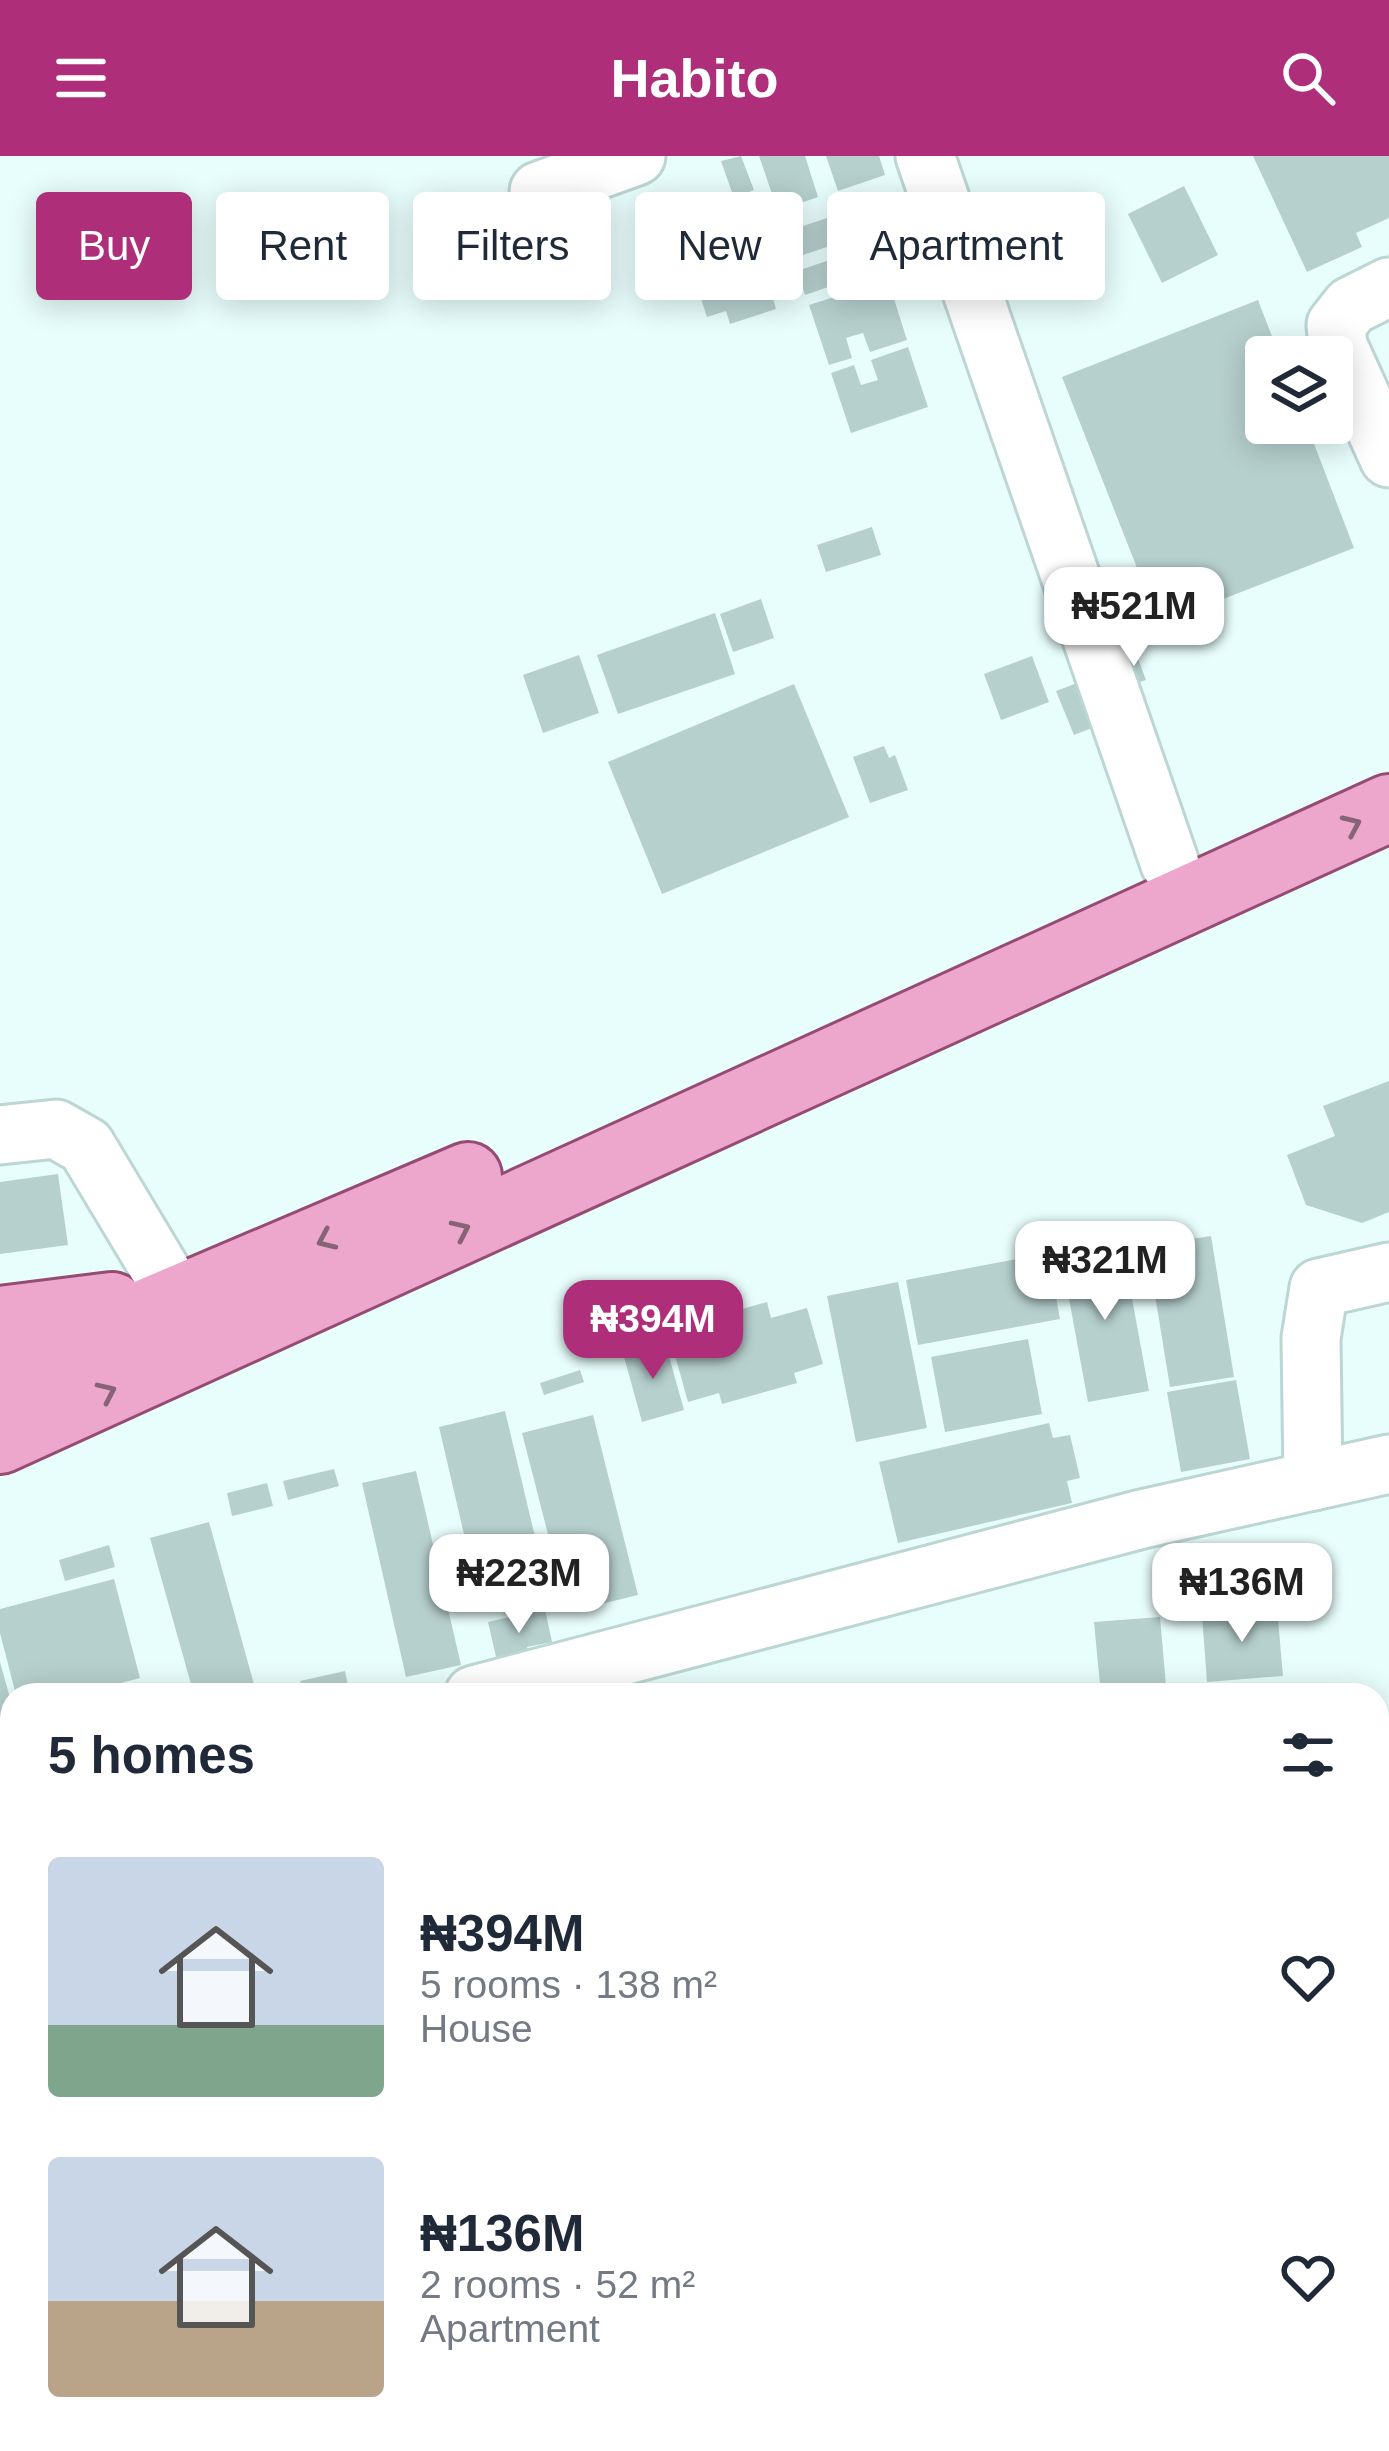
<!DOCTYPE html>
<meta charset="utf-8">
<style>
body{margin:0;font-family:Helvetica,sans-serif;background:#f2f2f3;color:#1f2937;height:100vh;display:flex;flex-direction:column;font-size:45px;white-space:nowrap}
*{box-sizing:border-box;margin:0}
p{font-size:39px;color:#747a83}
.icon{flex:none;width:66px;height:66px;fill:none;stroke:currentColor;stroke-width:2;stroke-linecap:round;stroke-linejoin:round}
.map{position:relative;flex:1;overflow:hidden}
.side{position:absolute;left:0px;top:1527px;width:1389px;height:768px;display:flex;flex-direction:column;background:#fff;border-radius:36px 36px 0 0;box-shadow:0 6px 30px #0003}
.side>*{flex:none}
.guide{position:absolute;left:36px;top:36px;width:1317px;height:108px;display:flex;gap:24px}
.controls{position:absolute;left:1245px;top:180px;display:grid;gap:24px}
.controls a{display:grid;place-items:center;width:108px;height:108px;border-radius:12px;background:#fff;box-shadow:0 6px 30px #0003;font-size:60px}
.price{position:absolute;translate:-50% -102px;padding:0 27px;border-radius:24px;background:#fff;color:#222;font-size:39px;line-height:78px;filter:drop-shadow(0 3px 6px #0008)}
.price::after{content:'';position:absolute;left:50%;top:72px;width:36px;height:27px;margin-left:-18px;background:inherit;clip-path:polygon(0 0,100% 0,50% 100%)}
.price.selected{background:#af2e79;color:#fff}
ul{padding:0;list-style:none}
li{display:flex;align-items:center;gap:36px;height:300px;padding:0 48px}
li span{display:grid;place-items:center;flex:none;width:336px;height:240px;border-radius:12px;color:#555}
li>.icon{margin-inline-start:auto}
span .icon{width:144px;height:144px;fill:#fffc;stroke-width:1}
li b{font-size:51px}
h2{display:flex;justify-content:space-between;align-items:center;height:144px;padding:0 48px;font-size:51px}
.chip{padding:0 42px;border-radius:12px;background:#fff;box-shadow:0 6px 30px #0003;font-size:42px;line-height:108px}
.chip.selected{background:#af2e79;color:#fff}
header{display:flex;justify-content:space-between;align-items:center;height:156px;padding:0 48px;background:#af2e79;color:#fff;font-size:54px;font-weight:800}
.map>svg:first-child{display:block}
.building{fill:#b6d0ce}
.lines{fill:none;stroke-linecap:round;stroke-linejoin:round}
.minor-casing{stroke:#bcd6d4;stroke-width:63}
.major-casing{stroke:#954b74;stroke-width:72}
.highway-casing{stroke:#954b74;stroke-width:72}
.minor{stroke:#fff;stroke-width:57}
.major{stroke:#eea7cc;stroke-width:66}
.highway{stroke:#e26caa;stroke-width:66}
.oneway{stroke:#866377}
</style>
<header><svg class="icon" aria-label="menu" viewBox="0 0 24 24"><path d="M4 6h16M4 12h16M4 18h16"/></svg>Habito<svg class="icon" aria-label="search" viewBox="0 0 24 24"><circle cx="10" cy="10" r="6"/><path d="M15 15l6 6"/></svg></header>
<div class="map">
<svg width="1389" height="2295" viewBox="0 0 1389 2295">
<rect width="100%" height="100%" fill="#e8fefc"/>
<g class="building">
<path d="M741,0L754,34L734,42L721,5Z"/>
<path d="M759,0H805L818,41L778,55Z"/>
<path d="M826,0H879L885,19L838,35Z"/>
<path d="M1253,0H1389V62L1356,77L1362,91L1307,116Z"/>
<path d="M1184,30L1218,99L1162,127L1128,58Z"/>
<path d="M890,41L898,67L794,102L785,76Z"/>
<path d="M764,44L793,132L772,139L776,153L730,168L726,155L707,161L678,73Z"/>
<path d="M901,80L909,103L805,139L797,115Z"/>
<path d="M888,124L907,184L870,196L863,177L846,182L852,202L829,209L809,149Z"/>
<path d="M1258,144L1280,201H1266V267H1306L1354,392L1159,468L1062,221Z"/>
<path d="M908,191L928,251L851,277L831,217L854,209L861,229L878,224L871,204Z"/>
<path d="M872,371L881,399L826,416L817,389Z"/>
<path d="M761,443L774,482L733,496L720,458Z"/>
<path d="M715,457L735,518L618,558L597,499Z"/>
<path d="M1136,497L1146,524L1131,529L1121,503Z"/>
<path d="M579,499L599,557L543,577L523,519Z"/>
<path d="M1032,500L1049,546L1001,564L984,518Z"/>
<path d="M1085,524L1102,568L1074,579L1056,535Z"/>
<path d="M794,528L849,661L662,738L608,606Z"/>
<path d="M884,590L889,602L895,599L908,634L870,647L853,601Z"/>
<path d="M1389,925V1056L1362,1067L1306,1049L1287,999L1335,980L1323,950Z"/>
<path d="M58,1018L68,1089L0,1098V1026Z"/>
<path d="M1211,1080L1234,1221L1170,1231L1147,1090Z"/>
<path d="M1122,1088L1149,1235L1088,1246L1061,1099Z"/>
<path d="M1048,1097L1060,1163L918,1189L906,1124Z"/>
<path d="M898,1126L927,1272L856,1286L827,1140Z"/>
<path d="M767,1146L771,1162L807,1152L823,1208L794,1217L797,1227L722,1248L719,1237L688,1246L671,1185L711,1173L708,1163Z"/>
<path d="M1028,1183L1042,1258L945,1276L931,1201Z"/>
<path d="M665,1186L684,1254L642,1266L623,1197Z"/>
<path d="M580,1214L584,1226L544,1239L540,1227Z"/>
<path d="M1236,1224L1250,1303L1181,1316L1167,1236Z"/>
<path d="M505,1255L547,1431L480,1447L439,1271Z"/>
<path d="M593,1259L638,1439L568,1456L522,1277Z"/>
<path d="M1049,1267L1053,1282L1070,1279L1080,1322L1067,1325L1072,1347L898,1387L879,1306Z"/>
<path d="M334,1313L339,1330L288,1344L283,1325Z"/>
<path d="M416,1315L461,1509L406,1521L362,1327Z"/>
<path d="M267,1327L273,1350L232,1360L227,1337Z"/>
<path d="M209,1366L257,1539H194L150,1382Z"/>
<path d="M109,1389L115,1411L65,1425L59,1404Z"/>
<path d="M1274,1396L1278,1449L1207,1453L1204,1401Z"/>
<path d="M114,1423L140,1522L76,1539H16L0,1477V1453Z"/>
<path d="M1277,1452L1283,1520L1207,1526L1202,1459Z"/>
<path d="M545,1453L552,1486L527,1491L531,1506L497,1505L488,1466Z"/>
<path d="M1160,1461L1166,1530L1183,1528L1184,1539H1101L1094,1466Z"/>
<path d="M0,1506L12,1549V1557L0,1560Z"/>
<path d="M345,1515L350,1539H304L300,1525Z"/>
<path d="M12,1658V1765L0,1768V1661Z"/>
<path d="M0,2032L12,2034V2094L0,2092Z"/>
<rect x="988" y="2283" width="170" height="12"/>
</g>
<g class="lines">
<g class="minor-casing">
<g id="minor">
<path d="M925,0L1170,708"/>
<path d="M539,35L636,0"/>
<path d="M1389,131L1351,150L1336,169L1338,190L1389,302"/>
<path d="M0,979L56,973L86,990L173,1135"/>
<path d="M1313,1325L1311,1182L1319,1132L1389,1116"/>
<path d="M474,1539L1142,1363L1389,1308"/>
<path d="M0,1620L12,1616"/>
<path d="M162,2295L164,2283"/>
<path d="M793,2295L794,2283"/>
</g>
</g>
<g class="major-casing">
<g id="major">
<path d="M0,1164L112,1150"/>
<path d="M0,1219L468,1020"/>
<path d="M0,1284L1389,652"/>
</g>
</g>
<g class="highway-casing">
<g id="highway">
<path d="M0,1867L12,1868"/>
<path d="M0,1926L12,1927"/>
<path d="M1377,1973L1389,1974"/>
<path d="M1377,2043L1389,2044"/>
</g>
</g>
<use href="#minor" class="minor"/>
<use href="#major" class="major"/>
<use href="#highway" class="highway"/>
</g>
<defs><path id="oneway-chevron" d="M-2-3.5L2.5 0L-2 3.5" fill="none" stroke-width="1.6" stroke-linecap="round" stroke-linejoin="round" transform="scale(3)"/></defs>
<g class="oneway">
<use href="#oneway-chevron" transform="translate(1352 669) rotate(-24)"/>
<use href="#oneway-chevron" transform="translate(461 1074) rotate(-25)"/>
<use href="#oneway-chevron" transform="translate(326 1084) rotate(156)"/>
<use href="#oneway-chevron" transform="translate(107 1236) rotate(-25)"/>
</g>
</svg>
<div class="controls">
<a><svg class="icon" aria-label="layers" viewBox="0 0 24 24"><path d="M12 4l9 5-9 5-9-5zM3 14l9 5 9-5"/></svg></a>
</div>
<b class="price" style="left:1134px;top:513px">₦521M</b>
<b class="price" style="left:1105px;top:1167px">₦321M</b>
<b class="price selected" style="left:653px;top:1226px">₦394M</b>
<b class="price" style="left:519px;top:1480px">₦223M</b>
<b class="price" style="left:1242px;top:1489px">₦136M</b>
<div class="guide">
<a class="chip selected">Buy</a>
<a class="chip">Rent</a>
<a class="chip">Filters</a>
<a class="chip">New</a>
<a class="chip">Apartment</a>
</div>
<section class="side">
<h2>5 homes<svg class="icon" aria-label="filters" viewBox="0 0 24 24"><path d="M4 7h16M4 17h16"/><circle cx="9" cy="7" r="2"/><circle cx="15" cy="17" r="2"/></svg></h2>
<ul>
<li><span style="background:linear-gradient(#c9d6e8 70%,#7fa58c 0)"><svg class="icon" aria-label="home" viewBox="0 0 24 24"><path d="M3 11l9-7 9 7M6 9v11h12V9"/></svg></span><div><b>₦394M</b><p>5 rooms · 138 m²</p><p>House</p></div><svg class="icon" aria-label="heart" viewBox="0 0 24 24"><path d="M12 20l-8-8c-3-5 5-10 8-4 3-6 11-1 8 4z"/></svg></li>
<li><span style="background:linear-gradient(#c9d6e8 60%,#b9a48a 0)"><svg class="icon" aria-label="home" viewBox="0 0 24 24"><path d="M3 11l9-7 9 7M6 9v11h12V9"/></svg></span><div><b>₦136M</b><p>2 rooms · 52 m²</p><p>Apartment</p></div><svg class="icon" aria-label="heart" viewBox="0 0 24 24"><path d="M12 20l-8-8c-3-5 5-10 8-4 3-6 11-1 8 4z"/></svg></li>
</ul>
</section>
</div>
